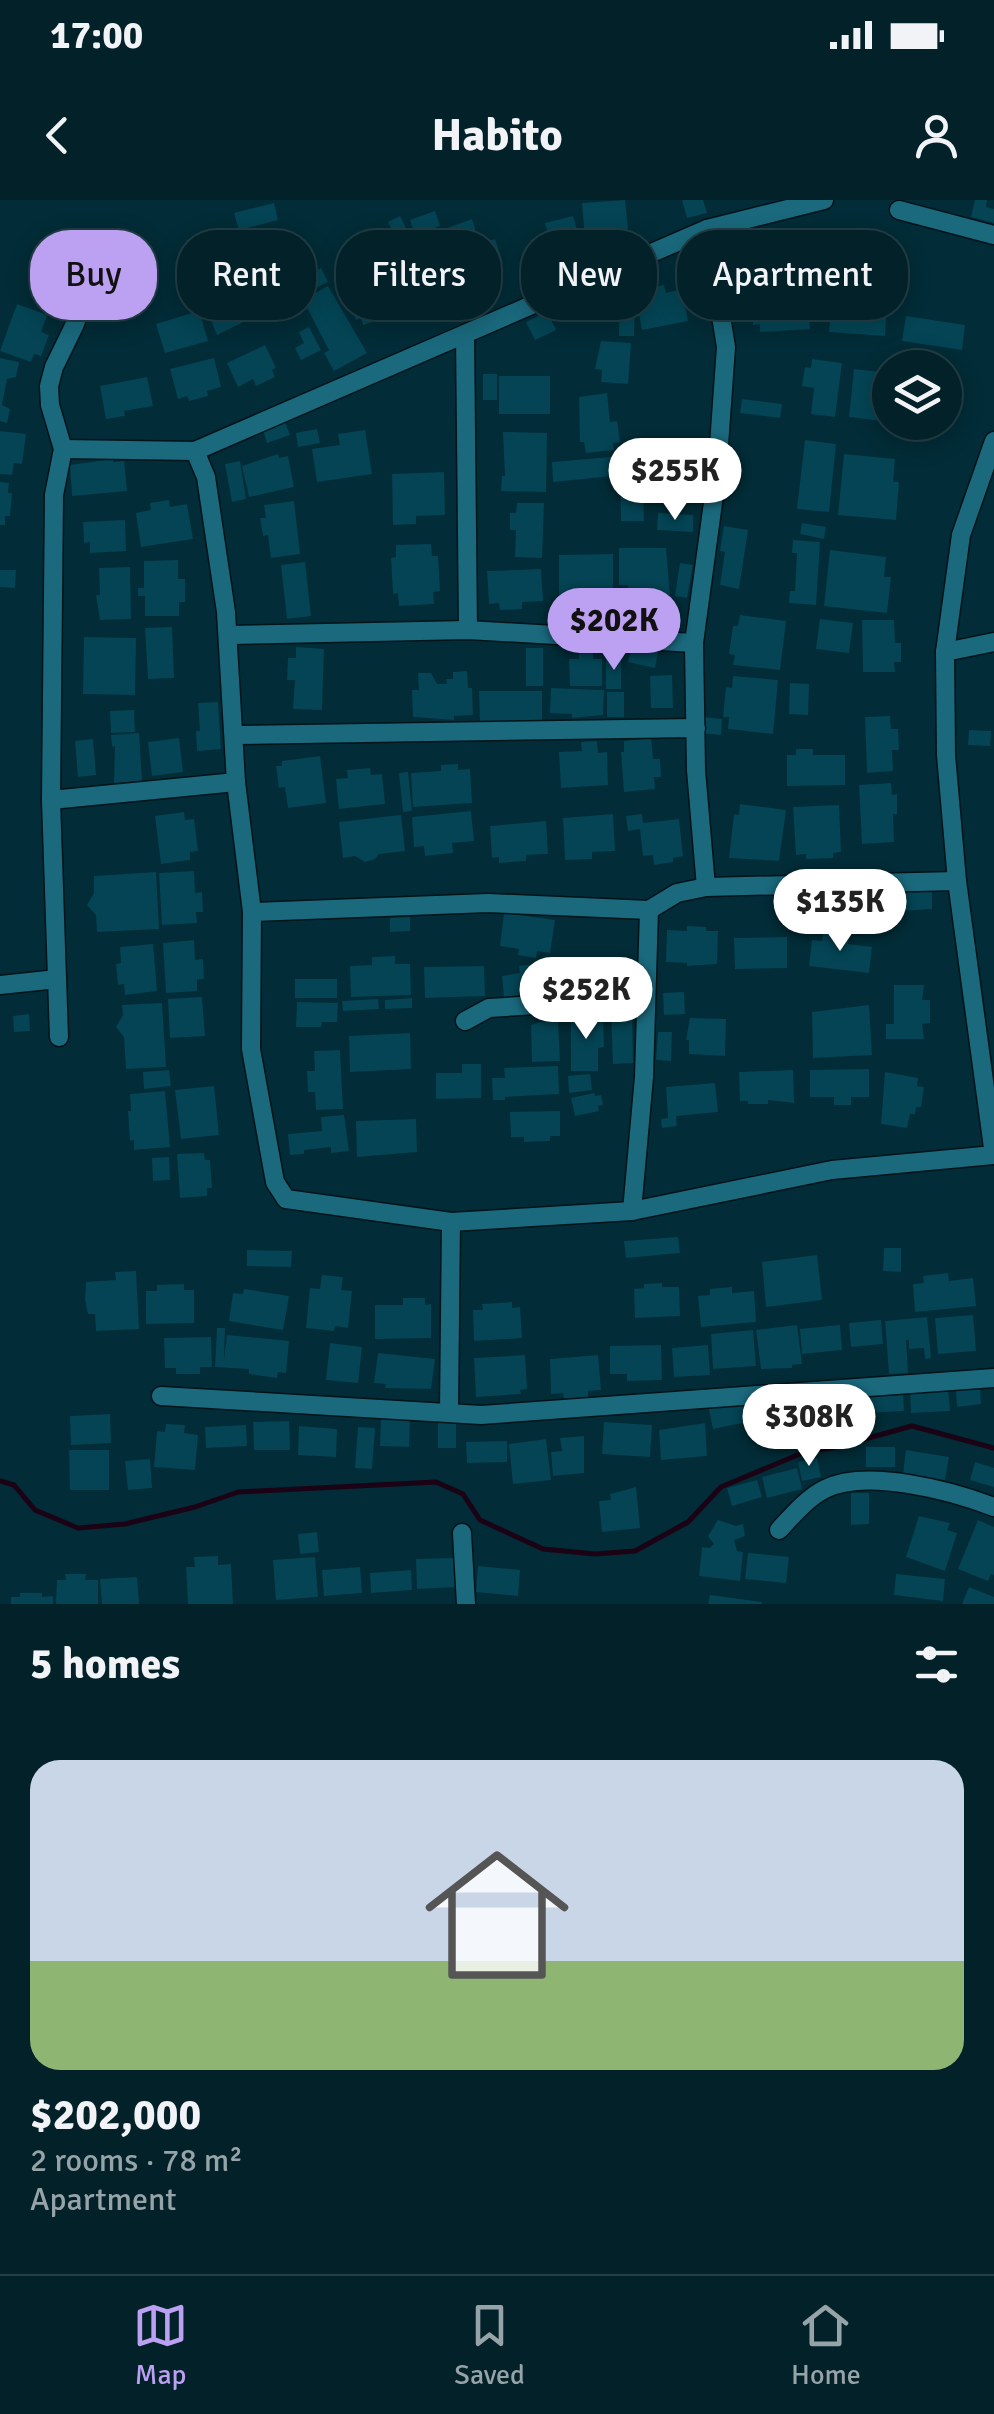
<!DOCTYPE html>
<meta charset="utf-8">
<style>
body{margin:0;font-family:Signika,sans-serif;background:#0c2931;color:#f1f3f6;height:100vh;display:flex;flex-direction:column;font-size:38px;white-space:nowrap}
*{box-sizing:border-box;margin:0}
p{font-size:32px;color:#96a3a8}
.icon{flex:none;width:55px;height:55px;fill:none;stroke:currentColor;stroke-width:2;stroke-linecap:round;stroke-linejoin:round}
.map{position:relative;height:1404px;overflow:hidden}
.panel{display:flex;flex-direction:column;background:#022129;flex:1}
.panel>*{flex:none}
.hud{position:absolute;left:30px;top:30px;width:935px;height:90px;display:flex;gap:20px}
.fabs{position:absolute;left:872px;top:150px;display:grid;gap:20px}
.fabs a{display:grid;place-items:center;width:90px;height:90px;border-radius:50%;background:#022129;box-shadow:0 5px 25px #0003,0 0 0 2px #233e46;font-size:50px}
.price{position:absolute;translate:-50% -85px;padding:0 22px;border-radius:35px;background:#fff;color:#222;font-size:32px;line-height:65px;filter:drop-shadow(0 2px 5px #0008)}
.price::after{content:'';position:absolute;left:50%;top:60px;width:30px;height:22px;margin-left:-15px;background:inherit;clip-path:polygon(0 0,100% 0,50% 100%)}
.price.active{background:#bca0f2;color:#111}
ul{padding:0;list-style:none}
li{display:grid;align-content:center;gap:20px;height:530px;padding:0 30px}
li span{display:grid;place-items:center;height:310px;border-radius:30px;color:#555}
li>.icon{margin-inline-start:auto}
span .icon{width:180px;height:180px;fill:#fffc;stroke-width:1}
li b{font-size:42px}
h2{display:flex;justify-content:space-between;align-items:center;height:120px;padding:0 30px;font-size:42px}
.tag{padding:0 35px;border-radius:40px;background:#022129;box-shadow:0 5px 25px #0003,0 0 0 2px #233e46;font-size:35px;line-height:90px}
.tag.active{background:#bca0f2;color:#111}
.status{display:flex;justify-content:space-between;align-items:center;height:70px;padding:0 50px;background:#022129;direction:ltr}
.status svg{height:28px;fill:currentColor}
header{display:flex;justify-content:space-between;align-items:center;height:130px;padding:0 30px;background:#022129;font-size:45px;font-weight:700}
.tabs{display:flex;justify-content:space-around;align-items:center;height:140px;border-top:2px solid #233e46;background:#022129;font-size:28px;color:#96a3a8}
.tabs a{display:grid;justify-items:center;gap:5px}
.tabs .active{color:#bca0f2}
.map>svg:first-child{display:block}
.lines{fill:none;stroke-linecap:round;stroke-linejoin:round}
.stream{stroke:#1b0214;stroke-width:5}
.building{fill:#044454}
.minor-casing{stroke:#001319;stroke-width:21}
.minor{stroke:#1a697d;stroke-width:18}
</style>
<div class="status"><b>17:00</b><svg viewBox="0 0 49 12"><path d="M0 12V9h3v3zM5 12V6h3v6zM10 12V3h3v9zM15 12V0h3v12zM26 1h20v11H26zM47 4h2v5h-2z"/></svg></div>
<header><svg class="icon" aria-label="back" viewBox="0 0 24 24"><path d="M15 5l-7 7 7 7"/></svg>Habito<svg class="icon" aria-label="person" viewBox="0 0 24 24"><circle cx="12" cy="8" r="4"/><path d="M4 21q1-7 8-7t8 7"/></svg></header>
<div class="map">
<svg width="994" height="1404" viewBox="0 0 994 1404">
<rect width="100%" height="100%" fill="#022c37"/>
<g class="lines">
<path class="stream" d="M0,1281L14,1285L35,1310L78,1328L125,1324L195,1307L238,1292L436,1282L463,1294L480,1320L543,1349L595,1354L635,1351L688,1322L721,1287L807,1251L832,1248L912,1226L994,1248"/>
</g>
<g class="building">
<path d="M625,0L628,29L610,31L611,36L585,39L582,3Z"/>
<path d="M682,0H703L707,13L687,18Z"/>
<path d="M975,0H987L986,7L994,9V23L971,17Z"/>
<path d="M274,3L278,20L239,30L234,13Z"/>
<path d="M435,11L440,26L415,35L410,20Z"/>
<path d="M400,16L412,40L400,46L388,22Z"/>
<path d="M573,16L582,47L555,59L545,23Z"/>
<path d="M472,19L478,39L485,37L486,42L495,39L503,63L494,66L495,70L470,79L468,75L460,77L444,29Z"/>
<path d="M434,33L439,45L411,60L406,47Z"/>
<path d="M232,41L235,52L229,54L230,57L207,61L204,49Z"/>
<path d="M770,44V80H736V73L743,70L730,71V45Z"/>
<path d="M817,44V74H774L773,45Z"/>
<path d="M247,60L257,86L225,98L215,72Z"/>
<path d="M312,63L316,71L321,68L328,82L278,106L268,85Z"/>
<path d="M373,70L386,109L381,111L384,118L363,125L361,118L356,120L343,81Z"/>
<path d="M207,83L220,105L261,85L272,108L217,135L197,87Z"/>
<path d="M664,85L666,93L682,89L688,121L642,130L636,98L646,96L644,89Z"/>
<path d="M328,86L367,153L334,171L324,153L329,150L303,100Z"/>
<path d="M620,90H635L634,136H619Z"/>
<path d="M807,91L810,129L760,132V124L753,125L752,105H756L758,94Z"/>
<path d="M832,99L887,104L885,136L829,132Z"/>
<path d="M17,104L47,115L41,132L49,135L41,156L34,154L31,162L0,151Z"/>
<path d="M199,111L208,141L165,153L156,124Z"/>
<path d="M547,112L556,130L535,140L526,122Z"/>
<path d="M906,116L965,125L962,150L902,141Z"/>
<path d="M309,127L321,150L301,160L295,148L304,143L299,132Z"/>
<path d="M601,141L631,143L628,184L601,182L602,170L595,169Z"/>
<path d="M265,145L276,168L272,170L275,177L256,186L253,179L238,187L227,163Z"/>
<path d="M0,158L19,162L16,177L7,179L2,205L10,209L7,223L0,221Z"/>
<path d="M214,158L221,187L207,191L208,196L189,201L187,196L178,199L170,169Z"/>
<path d="M812,159L842,163L835,217L811,214L814,188L802,186L805,167L811,168Z"/>
<path d="M854,169L888,173L883,221L849,217Z"/>
<rect x="483" y="174" width="14" height="26"/>
<rect x="499" y="176" width="51" height="38"/>
<path d="M147,177L153,206L124,211L125,216L106,219L100,186Z"/>
<path d="M607,193L610,222L617,221L620,242L613,243L614,250L586,253L584,242H580L579,197Z"/>
<path d="M742,199L782,204L780,218L740,213Z"/>
<path d="M285,222L290,235L267,243L263,230Z"/>
<path d="M317,229L320,243L298,247L296,233Z"/>
<path d="M365,230L372,274L317,282L312,249L340,245L338,234Z"/>
<path d="M0,231L26,234L22,264L14,263L12,275L0,274Z"/>
<path d="M503,232L547,233L546,292L501,291L502,276H505Z"/>
<path d="M805,240L836,244L829,312L797,309Z"/>
<path d="M278,254L279,258L288,256L294,287L249,297L242,266Z"/>
<path d="M844,254L895,259L893,282H899L896,320L838,315Z"/>
<path d="M611,257L613,276L553,282L552,262Z"/>
<path d="M642,258L644,321H621L620,259Z"/>
<path d="M113,259V262L124,261L127,291L72,296L70,265Z"/>
<path d="M240,261L246,299L232,302L225,264Z"/>
<path d="M444,272L445,315L416,316V324L393,325L392,274Z"/>
<path d="M0,282L9,283L8,293H12L10,316H5V325H0Z"/>
<path d="M169,300L170,307L187,304L193,339L141,347L136,313L151,310L150,303Z"/>
<path d="M294,301L300,354L271,358L268,335L263,336L260,318H266L264,305Z"/>
<path d="M517,303H544L542,358L515,357L516,330H510V313H516Z"/>
<path d="M658,313L693,315V332L657,330Z"/>
<path d="M125,320L126,351L90,353V342L84,343L83,322Z"/>
<path d="M802,323L826,327L824,339L800,334Z"/>
<path d="M724,326L748,330L739,389L720,385L725,352L720,351Z"/>
<path d="M793,340L820,342L816,405L789,403L790,391H795L797,353H792Z"/>
<path d="M431,344L432,356H438L440,391L433,392L434,404L399,406L398,393L393,394L391,358L396,357V345Z"/>
<path d="M619,348H666L670,397L629,395L628,385H619Z"/>
<path d="M830,350L886,357L884,377H891L887,413L824,406Z"/>
<path d="M613,354V397H559V355Z"/>
<path d="M178,360V379H185V402H179V416H145V396H138V388H144V361Z"/>
<path d="M305,362L311,416L287,419L281,365Z"/>
<path d="M680,363L693,365L687,398L675,396Z"/>
<path d="M130,367L131,419L100,420L96,395H100L99,368Z"/>
<path d="M541,369L543,401L522,402V409L500,410L499,403L489,404L487,371Z"/>
<path d="M0,370H16L15,388L0,387Z"/>
<path d="M740,415L786,421L780,470L733,465L735,455L729,454L733,426H738Z"/>
<path d="M820,419L853,423L849,453L816,449Z"/>
<path d="M862,420H894L895,443H901V462H894L895,472H863Z"/>
<path d="M172,427L174,478L148,479L145,428Z"/>
<path d="M84,437L136,438L135,495L83,494Z"/>
<path d="M632,446L658,452L655,468L628,462Z"/>
<path d="M296,447L324,449L322,510L293,509L295,480H287L288,458H296Z"/>
<rect x="526" y="448" width="17" height="38"/>
<path d="M579,453H593V459H602V486H570L569,459H579Z"/>
<rect x="606" y="456" width="15" height="33"/>
<path d="M467,471L468,488H472L473,515L454,516V520L413,517L412,490H419L418,473H431L437,484H447L446,479H453V472Z"/>
<path d="M672,475L673,508H651L650,476Z"/>
<path d="M733,476L778,480L773,534L728,529L729,517H723L726,487L732,488Z"/>
<path d="M790,483L809,484L808,515L789,514Z"/>
<path d="M551,488L604,490L603,515L572,518V514L550,513Z"/>
<path d="M479,491H542V522H480Z"/>
<rect x="607" y="492" width="17" height="25"/>
<path d="M218,502L221,549L197,551L196,531H200L198,503Z"/>
<path d="M134,510L135,532L111,533L110,511Z"/>
<path d="M890,516L891,529H898L899,550H892L893,571L867,573L865,517Z"/>
<path d="M703,517L722,519L721,535L701,533Z"/>
<path d="M969,530L991,531L990,546L968,545Z"/>
<path d="M139,533L142,581L114,583L115,546L112,547L111,535Z"/>
<path d="M179,538L183,572L152,576L148,542Z"/>
<path d="M651,538L653,559H660L661,577H654L655,589L624,592L621,552H624V541Z"/>
<path d="M93,539L96,575L78,577L75,541Z"/>
<path d="M597,541L598,553L607,552L608,585L561,588L559,552L582,551L581,542Z"/>
<path d="M796,549H813V555H845V585L787,586V555H796Z"/>
<path d="M320,556L326,603L288,608L285,587L279,588L276,566H282V561Z"/>
<path d="M458,564V570L470,569L472,603L413,607L411,573L441,571V565Z"/>
<path d="M370,568L371,575L382,574L385,604L339,609L336,579L348,578L347,570Z"/>
<path d="M408,572L412,611L403,612L399,573Z"/>
<path d="M891,583L892,595L897,594V614H893L894,642L862,644L859,585Z"/>
<path d="M740,604L786,610L779,661L729,658L734,614L739,615Z"/>
<path d="M839,605L841,652L833,653V658L806,659V654L796,655L793,607Z"/>
<path d="M471,611L474,641L452,643L453,653L425,656L424,646L414,647L412,617Z"/>
<path d="M184,612L185,620L194,619L198,651L190,652V660L161,664L155,616Z"/>
<path d="M613,614L615,651L592,652V659L565,660L563,618Z"/>
<path d="M642,614L643,623L679,619L683,656L673,658V662L654,665L653,655L643,656L640,629L628,631L626,616Z"/>
<path d="M401,615L405,651L379,654L375,659L365,662L355,656L343,658L339,622Z"/>
<path d="M546,621L548,654L526,655V661L499,663V657L492,658L490,626Z"/>
<path d="M194,671L195,693L202,692L203,712H196L197,723L162,725L159,673Z"/>
<path d="M156,672L159,729L97,732L96,715L87,705L94,693V676Z"/>
<path d="M932,691V709L884,712V693Z"/>
<path d="M504,713L555,720L550,753L537,751L536,758L518,755L519,749L500,746Z"/>
<path d="M410,717V731L390,732V718Z"/>
<path d="M687,726L706,727V731H718L717,764L687,766V763L666,762L667,730L687,731Z"/>
<path d="M823,733L849,736L848,744L872,747L869,773L809,766L812,740L822,741Z"/>
<path d="M787,737V768L735,769L734,738Z"/>
<path d="M194,740L195,760L203,759L204,779H197V791L166,793L163,743Z"/>
<path d="M153,744L157,791L125,795L124,784L118,785L116,764L121,763L120,747Z"/>
<path d="M395,756V764H410L411,795L351,797L350,766L372,765V757Z"/>
<path d="M542,763L546,792L504,797L502,776L520,773L519,766Z"/>
<path d="M484,766L485,796L425,798L424,767Z"/>
<rect x="295" y="779" width="42" height="19"/>
<path d="M894,785H924L922,800H930V823L922,824L924,839H886V824H894Z"/>
<path d="M684,792L685,814L664,815L663,793Z"/>
<path d="M202,797L205,836L170,838L168,799Z"/>
<path d="M412,798V808L385,809V800Z"/>
<path d="M378,799L379,809L343,811L342,801Z"/>
<path d="M297,802L338,803L337,822H322L321,827H296Z"/>
<path d="M162,803L166,867L126,869L124,837L116,827L123,815L122,805Z"/>
<path d="M869,805L872,855L813,858L812,812Z"/>
<path d="M611,809H632L633,863L613,864Z"/>
<path d="M29,814L30,831L14,832L13,816Z"/>
<path d="M571,814H597L598,822H603L604,847L598,848V871H571Z"/>
<path d="M690,818L726,819L725,856L689,854V840H686Z"/>
<path d="M540,822H558L560,861L532,862L531,825Z"/>
<path d="M658,832H672L671,861L656,860Z"/>
<path d="M410,833L411,869L350,872L349,836Z"/>
<path d="M340,850L343,909L316,910L315,892H308L307,871H315L314,851Z"/>
<path d="M462,864H481V898L436,899V873H462Z"/>
<path d="M558,866L559,894L505,897V900H493L492,878H505L504,868Z"/>
<path d="M869,869V897H851V905H834V897H810V870Z"/>
<path d="M169,870L171,886L144,889L143,872Z"/>
<path d="M793,870L794,903L768,900V904H748V901H740L739,872Z"/>
<path d="M885,872L918,878L917,886L924,887L921,907H916L915,914H910L907,928L881,924Z"/>
<path d="M590,874L592,890L569,893L568,876Z"/>
<path d="M715,883L718,912L676,916L677,926L662,928L661,919L668,918L666,887Z"/>
<path d="M214,886L219,935L181,939L175,890Z"/>
<path d="M165,891L170,947L134,950V940L130,941L128,911H131L130,894Z"/>
<path d="M594,893L595,896L601,895L603,905L598,906L599,911L575,916L571,898Z"/>
<path d="M560,911V936H550V941L524,942V937H511L510,912Z"/>
<path d="M344,915L349,951L331,953V947L304,950V954L290,955L288,934L322,931L321,917Z"/>
<path d="M416,919L417,952L357,957L356,921Z"/>
<path d="M204,953L205,960H210L212,988H207V996L180,998L177,954Z"/>
<path d="M169,957L170,980L153,981L152,958Z"/>
<path d="M678,1037L680,1053L626,1058L624,1041Z"/>
<path d="M884,1048H901V1072L883,1071Z"/>
<path d="M247,1050L292,1051L291,1067L247,1066Z"/>
<path d="M817,1055L822,1100L766,1107L762,1062Z"/>
<path d="M136,1071L139,1129L96,1131L95,1114H88L85,1100L86,1082L116,1080L115,1072Z"/>
<path d="M948,1073L949,1081L973,1078L976,1106L915,1112L913,1084L924,1083L923,1076Z"/>
<path d="M322,1075L343,1077L341,1090L352,1091L348,1128L335,1126L334,1131L306,1128L310,1088L320,1089Z"/>
<path d="M662,1083V1087H679L680,1116L635,1118L634,1089L644,1088V1084Z"/>
<path d="M184,1084V1090H194V1123L146,1124V1091H157V1085Z"/>
<path d="M732,1087V1093L754,1091L756,1122L701,1127L698,1096L710,1095V1089Z"/>
<path d="M244,1089L289,1096L283,1130L229,1121L233,1093L243,1094Z"/>
<path d="M403,1098H425V1105L431,1104V1138L375,1139V1105H403Z"/>
<path d="M512,1102V1108L520,1107L522,1138L474,1141L473,1110H483L482,1104Z"/>
<path d="M973,1115L976,1151L938,1154L935,1118Z"/>
<path d="M927,1117L931,1158L925,1159L924,1148L909,1149V1140H906L908,1173L889,1174L885,1121Z"/>
<path d="M881,1120L883,1144L851,1147L849,1123Z"/>
<path d="M797,1125L802,1164L792,1165V1168L761,1169L756,1130Z"/>
<path d="M840,1125L842,1150L802,1154L800,1129Z"/>
<path d="M217,1128H225L224,1160L227,1135L289,1141L286,1173L278,1172L277,1178L249,1174V1169L215,1167Z"/>
<path d="M753,1130L756,1166L713,1169L711,1134Z"/>
<path d="M211,1137L212,1167H200V1174H176V1168H165L164,1138Z"/>
<path d="M330,1143L362,1147L358,1183L326,1180Z"/>
<path d="M661,1145L662,1180L627,1181V1174H610V1146Z"/>
<path d="M708,1145L710,1175L674,1177L672,1148Z"/>
<path d="M378,1153L435,1159L431,1189L385,1188L386,1184L374,1183Z"/>
<path d="M525,1155L527,1189L520,1190L521,1194L476,1197L474,1158Z"/>
<path d="M598,1155L601,1190L588,1191V1197L564,1199L563,1193L551,1194L550,1159Z"/>
<path d="M980,1187L981,1204L957,1207L956,1189Z"/>
<path d="M948,1189L950,1211L911,1213L910,1191Z"/>
<path d="M903,1190L904,1211L864,1213V1192Z"/>
<path d="M753,1200L757,1220L713,1229L709,1209Z"/>
<path d="M110,1214L111,1243L71,1245L70,1216Z"/>
<path d="M854,1217L856,1231L821,1235L820,1221Z"/>
<path d="M381,1219L410,1220L409,1247L380,1246Z"/>
<path d="M289,1221L290,1250H254L253,1222Z"/>
<rect x="438" y="1222" width="18" height="26"/>
<path d="M604,1222L652,1225L650,1257L602,1254Z"/>
<path d="M705,1223L707,1256L661,1260L659,1230Z"/>
<path d="M166,1224L185,1225L184,1233L198,1235L195,1270L154,1267L157,1231L165,1232Z"/>
<path d="M246,1225L247,1246L206,1248L205,1227Z"/>
<path d="M299,1226L337,1229L336,1257L298,1255Z"/>
<path d="M358,1227L375,1228L372,1269L355,1268Z"/>
<path d="M584,1236V1273L553,1276L551,1252L562,1251L560,1238Z"/>
<path d="M546,1239L551,1280L513,1284L509,1244Z"/>
<path d="M507,1241V1262L467,1263L466,1242Z"/>
<rect x="866" y="1247" width="29" height="20"/>
<path d="M69,1250H109V1290H70Z"/>
<path d="M906,1250L949,1257L945,1280L903,1274Z"/>
<path d="M817,1258L821,1277L802,1281L798,1262Z"/>
<path d="M150,1259L152,1288L128,1290L125,1261Z"/>
<path d="M975,1262L994,1268V1287L970,1280Z"/>
<path d="M797,1268L802,1289L767,1298L762,1277Z"/>
<path d="M757,1280L762,1297L732,1306L727,1288Z"/>
<path d="M636,1287L640,1328L602,1332L599,1301L611,1300L610,1294Z"/>
<path d="M851,1293H869V1324L851,1325Z"/>
<path d="M919,1316L950,1323L947,1330L957,1333L945,1371L906,1357Z"/>
<path d="M718,1320L736,1326L743,1324L745,1336L734,1340L737,1351L743,1352L740,1381L699,1376L702,1347L710,1348L714,1344L708,1336Z"/>
<path d="M978,1320L994,1327V1375L991,1374L988,1381L958,1369Z"/>
<path d="M317,1332L319,1352L300,1354L298,1334Z"/>
<path d="M748,1353L789,1357L786,1383L745,1379Z"/>
<path d="M218,1356V1365L231,1364L233,1404H188L186,1367H195L194,1357Z"/>
<path d="M315,1357L318,1397L276,1400L273,1360Z"/>
<path d="M454,1358L455,1387L417,1389L416,1359Z"/>
<path d="M478,1366L520,1370L518,1396L476,1392Z"/>
<path d="M360,1367L362,1393L324,1396L322,1370Z"/>
<path d="M411,1370L412,1390L371,1393L370,1373Z"/>
<path d="M65,1374H86L85,1380H98V1404H56L57,1380H66Z"/>
<path d="M896,1374L945,1379L943,1401L894,1395Z"/>
<path d="M137,1377L139,1404H102L100,1379Z"/>
<path d="M969,1387L994,1397V1404H962Z"/>
<path d="M20,1393H42V1397L53,1396V1404H11V1397H20Z"/>
<path d="M710,1395L762,1402V1404H708Z"/>
</g>
<g class="lines">
<g class="minor-casing">
<g id="minor">
<path d="M899,10L994,35"/>
<path d="M465,134L468,430"/>
<path d="M63,249L195,251L206,277L226,412L236,582L252,712L251,849L275,982L286,999L451,1022L632,1011L832,970L994,955"/>
<path d="M195,251L707,29L824,0"/>
<path d="M228,435L468,430L694,443"/>
<path d="M945,452L961,335L994,241"/>
<path d="M234,535L696,528"/>
<path d="M51,600L236,582"/>
<path d="M706,687L696,570L694,443L717,273L726,147L707,29"/>
<path d="M252,712L488,703L649,710L677,693L706,687L957,681"/>
<path d="M0,785L57,779"/>
<path d="M465,821L489,808L646,798"/>
<path d="M59,837L51,600L54,295L63,249L50,205L49,186L54,167L75,124L88,85"/>
<path d="M994,955L957,681L946,555L945,452L994,442"/>
<path d="M632,1011L644,877L649,710"/>
<path d="M161,1196L481,1215L994,1178"/>
<path d="M449,1212L451,1022"/>
<path d="M779,1330C792,1316 807,1298 825,1289C867,1268 952,1291 994,1307"/>
<path d="M462,1333L466,1404"/>
</g>
</g>
<use href="#minor" class="minor"/>
</g>
</svg>
<div class="fabs">
<a><svg class="icon" aria-label="layers" viewBox="0 0 24 24"><path d="M12 4l9 5-9 5-9-5zM3 14l9 5 9-5"/></svg></a>
</div>
<b class="price" style="left:675px;top:323px">$255K</b>
<b class="price active" style="left:614px;top:473px">$202K</b>
<b class="price" style="left:840px;top:754px">$135K</b>
<b class="price" style="left:586px;top:842px">$252K</b>
<b class="price" style="left:809px;top:1269px">$308K</b>
<div class="hud">
<a class="tag active">Buy</a>
<a class="tag">Rent</a>
<a class="tag">Filters</a>
<a class="tag">New</a>
<a class="tag">Apartment</a>
</div>
</div>
<section class="panel">
<h2>5 homes<svg class="icon" aria-label="filters" viewBox="0 0 24 24"><path d="M4 7h16M4 17h16"/><circle cx="9" cy="7" r="2"/><circle cx="15" cy="17" r="2"/></svg></h2>
<ul>
<li><span style="background:linear-gradient(#c9d6e8 65%,#8fb573 0)"><svg class="icon" aria-label="home" viewBox="0 0 24 24"><path d="M3 11l9-7 9 7M6 9v11h12V9"/></svg></span><div><b>$202,000</b><p>2 rooms · 78 m²</p><p>Apartment</p></div></li>
</ul>
</section>
<nav class="tabs">
<a class="active"><svg class="icon" aria-label="map" viewBox="0 0 24 24"><path d="M3 6l6-2 6 2 6-2v14l-6 2-6-2-6 2zM9 4v14M15 6v14"/></svg>Map</a>
<a><svg class="icon" aria-label="saved" viewBox="0 0 24 24"><path d="M7 4h10v16l-5-4-5 4z"/></svg>Saved</a>
<a><svg class="icon" aria-label="home" viewBox="0 0 24 24"><path d="M3 11l9-7 9 7M6 9v11h12V9"/></svg>Home</a>
</nav>
